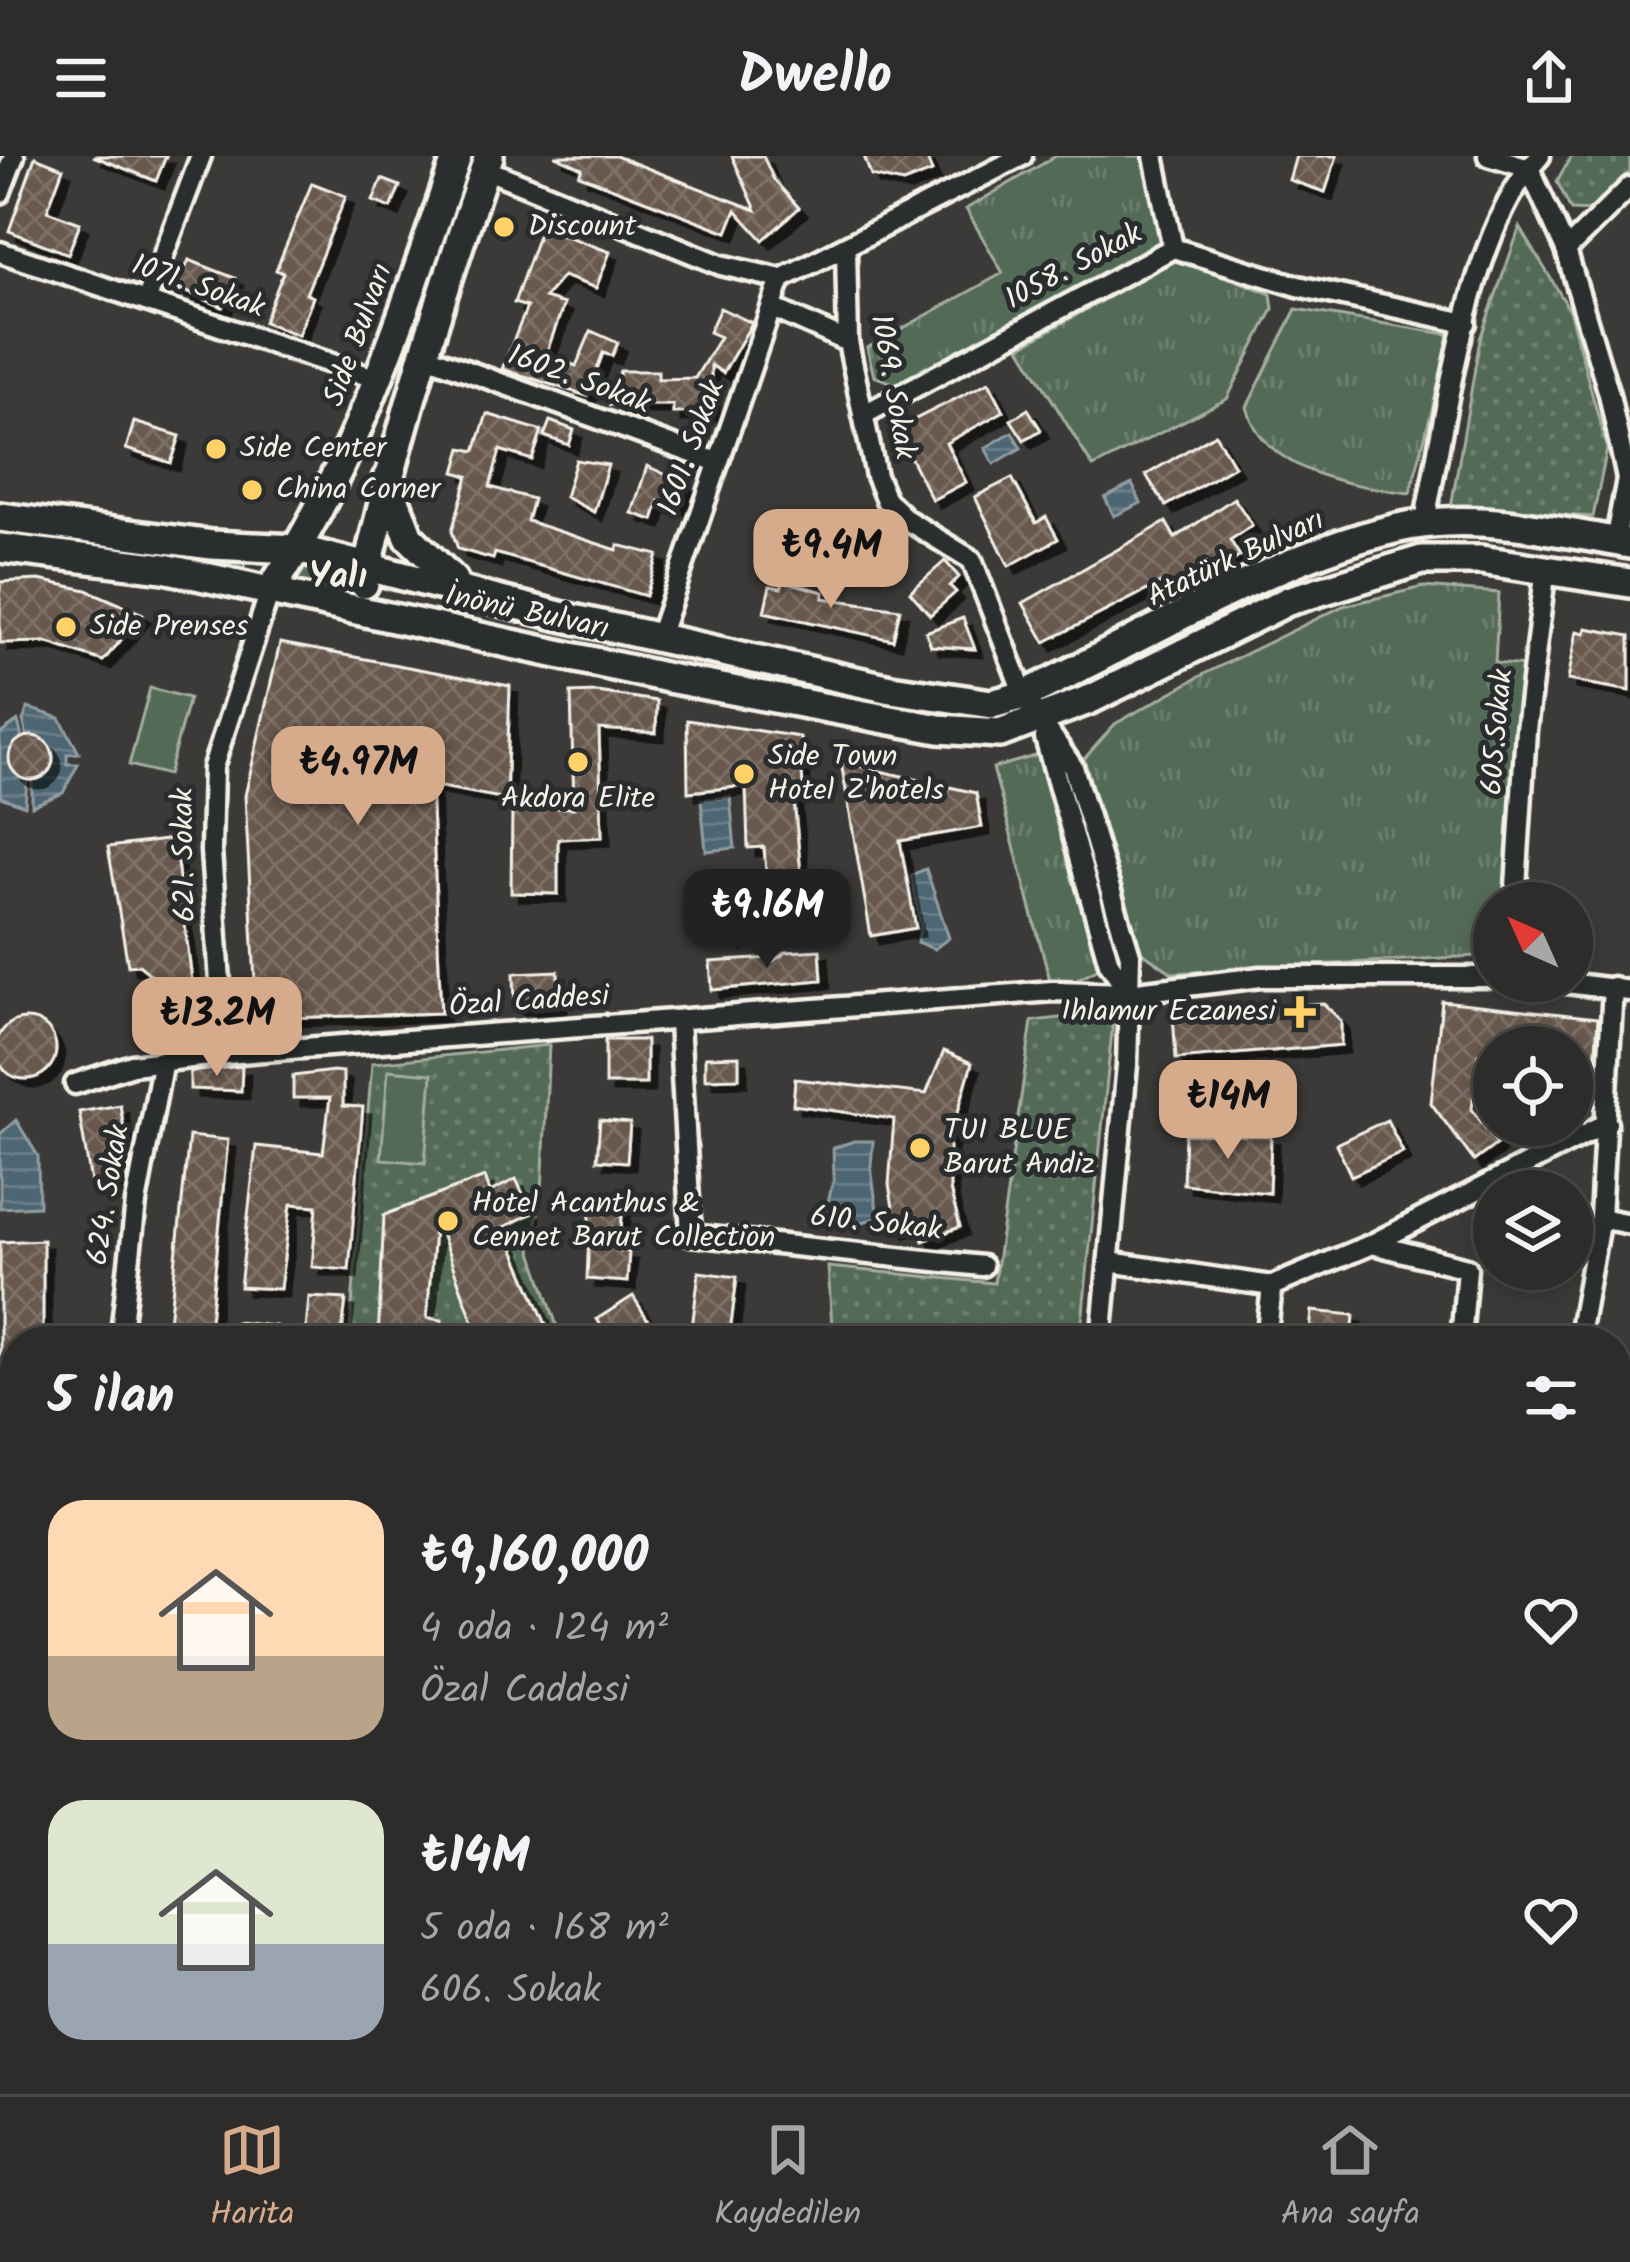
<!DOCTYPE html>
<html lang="tr">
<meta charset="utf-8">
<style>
body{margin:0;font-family:Kalam,sans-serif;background:#393836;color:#f1f3f6;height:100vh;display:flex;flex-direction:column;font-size:45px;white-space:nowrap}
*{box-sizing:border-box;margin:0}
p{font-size:39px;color:#a7a7a8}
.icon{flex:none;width:66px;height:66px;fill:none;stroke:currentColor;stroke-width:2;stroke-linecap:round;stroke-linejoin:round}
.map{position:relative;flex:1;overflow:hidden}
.panel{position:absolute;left:0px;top:1170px;width:1632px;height:768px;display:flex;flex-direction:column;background:#2d2c2a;border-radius:48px 48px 0 0;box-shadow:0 6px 18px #0003,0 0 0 3px #484847}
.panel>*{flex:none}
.needle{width:78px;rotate:315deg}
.fabs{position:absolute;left:1473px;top:726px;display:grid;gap:24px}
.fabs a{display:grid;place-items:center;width:120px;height:120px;border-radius:50%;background:#2d2c2a;box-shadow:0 6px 18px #0003,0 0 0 3px #484847;font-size:60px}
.price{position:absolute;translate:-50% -102px;padding:0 27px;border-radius:24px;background:#d6ab8b;color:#111;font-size:39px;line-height:78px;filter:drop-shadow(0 3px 6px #0008)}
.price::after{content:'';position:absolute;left:50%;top:72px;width:36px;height:27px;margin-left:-18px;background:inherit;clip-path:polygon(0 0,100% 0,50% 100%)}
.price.selected{background:#222;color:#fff}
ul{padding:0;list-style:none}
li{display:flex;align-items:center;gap:36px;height:300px;padding:0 48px}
li span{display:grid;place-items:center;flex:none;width:336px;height:240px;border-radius:36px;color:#555}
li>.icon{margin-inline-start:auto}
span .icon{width:144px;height:144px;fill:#fffc;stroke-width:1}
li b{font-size:51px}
h2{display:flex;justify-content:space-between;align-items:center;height:144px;padding:0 48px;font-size:51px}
header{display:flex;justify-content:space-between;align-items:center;height:156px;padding:0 48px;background:#2d2c2a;font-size:54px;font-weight:700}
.menu{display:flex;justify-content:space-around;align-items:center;height:168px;border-top:3px solid #484847;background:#2d2c2a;font-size:33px;color:#a7a7a8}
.menu a{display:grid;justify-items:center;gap:6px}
.menu .selected{color:#d6ab8b}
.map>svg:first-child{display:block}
.grass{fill:url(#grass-tufts);stroke:#a4aea0;stroke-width:3}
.park{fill:url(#park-dots);stroke:#a4aea0;stroke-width:3}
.garden{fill:url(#garden-furrows);stroke:#a4aea0;stroke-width:3}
.pitch{fill:#536a57;stroke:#a4aea0;stroke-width:3}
.water{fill:url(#water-rules);stroke:#909ea2;stroke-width:3}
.building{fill:url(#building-cross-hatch);stroke:#f4f1e8;stroke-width:3;filter:url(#shadow)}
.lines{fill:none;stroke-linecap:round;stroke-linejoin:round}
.pedestrian-casing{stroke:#f4f1e8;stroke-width:22}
.minor-casing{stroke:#f4f1e8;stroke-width:27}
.secondary-casing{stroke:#f4f1e8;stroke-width:36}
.pedestrian{stroke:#2a2d2e;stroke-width:14}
.minor{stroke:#2a2d2e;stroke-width:18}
.secondary{stroke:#2a2d2e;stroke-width:27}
.poi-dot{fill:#ffd166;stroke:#2a2d2e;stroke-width:4.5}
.labels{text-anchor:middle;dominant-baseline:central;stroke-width:10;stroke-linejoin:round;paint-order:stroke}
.poi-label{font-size:30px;fill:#f4f1e8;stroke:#2a2d2e;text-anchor:start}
.street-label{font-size:30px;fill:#f4f1e8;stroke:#2a2d2e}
.quarter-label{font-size:36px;font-weight:bold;fill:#f4f1e8;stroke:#2a2d2e}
</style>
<header><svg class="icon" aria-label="menu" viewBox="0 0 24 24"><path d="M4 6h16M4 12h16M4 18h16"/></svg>Dwello<svg class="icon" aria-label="share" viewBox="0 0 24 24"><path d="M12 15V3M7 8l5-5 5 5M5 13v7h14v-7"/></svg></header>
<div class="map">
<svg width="1630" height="1938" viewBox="0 0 1630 1938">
<defs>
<pattern id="grass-tufts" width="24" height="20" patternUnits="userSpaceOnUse" patternTransform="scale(3)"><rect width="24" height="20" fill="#536a57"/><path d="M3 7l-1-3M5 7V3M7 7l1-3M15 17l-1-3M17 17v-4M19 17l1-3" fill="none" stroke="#6c806f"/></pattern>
<pattern id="park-dots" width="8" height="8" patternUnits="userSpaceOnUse" patternTransform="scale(3)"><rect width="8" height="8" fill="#536a57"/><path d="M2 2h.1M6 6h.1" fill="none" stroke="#6c806f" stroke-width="1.8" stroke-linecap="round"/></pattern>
<pattern id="garden-furrows" width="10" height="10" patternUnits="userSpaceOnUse" patternTransform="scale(3)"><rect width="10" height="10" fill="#536a57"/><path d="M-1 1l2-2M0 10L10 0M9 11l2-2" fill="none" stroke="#6c806f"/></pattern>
<pattern id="water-rules" width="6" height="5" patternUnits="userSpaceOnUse" patternTransform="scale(3)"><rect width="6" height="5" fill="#4e6673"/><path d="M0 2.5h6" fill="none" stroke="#687c87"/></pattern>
<pattern id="building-cross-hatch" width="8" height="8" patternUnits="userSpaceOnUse" patternTransform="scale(3)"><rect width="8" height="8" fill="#67594e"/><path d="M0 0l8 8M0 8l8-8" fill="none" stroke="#7d7168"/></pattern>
<filter id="shadow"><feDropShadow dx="8" dy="8" stdDeviation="0" flood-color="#0009"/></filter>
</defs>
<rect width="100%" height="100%" fill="#3c3a38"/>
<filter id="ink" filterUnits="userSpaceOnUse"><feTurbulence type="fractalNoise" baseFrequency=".00833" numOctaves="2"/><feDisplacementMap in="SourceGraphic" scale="24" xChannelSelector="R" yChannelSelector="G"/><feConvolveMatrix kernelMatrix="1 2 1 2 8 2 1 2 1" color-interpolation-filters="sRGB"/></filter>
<g filter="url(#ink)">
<g class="grass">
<path d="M1056,0H1147L1163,77L1159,89L898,229L874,220L867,192L1003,117L966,53Z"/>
<path d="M1179,101L1271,138L1273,153L1227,243L1093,311L1020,191Z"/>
<path d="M1296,153L1452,179L1410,337C1352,330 1264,317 1247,251Z"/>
<path d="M0,371L246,400L243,418L0,381Z"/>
<path d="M1423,431L1499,437L1495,507L1525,510L1508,747H1494V799L1172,817L1141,795L1084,603L1115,568L1204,518L1343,450Z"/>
<path d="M1049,596L1109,807L1053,835L993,612Z"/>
</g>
<g class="park">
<path d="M1571,0H1630V18L1594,55L1571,54L1557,25Z"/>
<path d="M1520,71L1569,153L1607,293L1593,361L1451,351L1480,183Z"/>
<path d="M1114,856L1080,1185H833L828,1111L994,1127L1032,865Z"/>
<path d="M549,889L542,1036L531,1093L562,1185H349L372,907Z"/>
</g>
<path class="garden" d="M307,407L349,415L348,433L339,438L301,429L297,420Z"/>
<g class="pitch">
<path d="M150,532L189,542L168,619L129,609Z"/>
<path d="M388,914L432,918L425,1007L381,1003Z"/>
</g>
<g class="water">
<path d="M1012,276L1021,292L994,308L985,292Z"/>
<path d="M1132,328L1141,347L1114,360L1105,342Z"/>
<path d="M28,552L60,562L79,597L67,598V608H78L63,637L32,650V623L47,616L52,599L44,585L27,580L23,564Z"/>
<path d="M18,565L22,582L9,602L14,616L27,623L25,650L0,641V578Z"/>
<path d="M730,641L735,692L706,695L701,644Z"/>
<path d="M926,713L949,782L934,793L917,786L921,771L911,719Z"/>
<path d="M16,964L38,1000L39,1050L0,1052V978Z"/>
<path d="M854,985H873L871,1011L878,1062L851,1069L825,1057L834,1022L833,992Z"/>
<path d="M15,1674V1923H1617V1791L1630,1794V1938H0V1675Z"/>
</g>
<g class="building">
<path d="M93,0H166L156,25Z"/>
<path d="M555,0H616L756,54L732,0H763L774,24L799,52L763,84L736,54L727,76L579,19L582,12Z"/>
<path d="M864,0H926L932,16L903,27L871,20Z"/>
<path d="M1296,0H1337L1325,36L1289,24Z"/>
<path d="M35,1L63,12L47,55L80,67L68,98L9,75Z"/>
<path d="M382,23L400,30L391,52L373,45Z"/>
<path d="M312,27L346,40L306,138L313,141L298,179L264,166L283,117L276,114Z"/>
<path d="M541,71L610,96L596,132L563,120L544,142L564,148L546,198L576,210L591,175L618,187L612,200L603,197L587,240L502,213L527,151L514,147Z"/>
<path d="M189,104L235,122L223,151L177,132Z"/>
<path d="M720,152L752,167L723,217L711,209V256L673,257V249H610L620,215H658V223L695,222L720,181L709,176Z"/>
<path d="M989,226L1004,255L946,287L966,326L932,344L896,273Z"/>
<path d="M1028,253L1041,274L1024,284L1011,264Z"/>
<path d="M487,258L542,275L532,304L500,294L490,331L533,343L527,365L617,394L618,389L658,399L646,440L495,397L493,403L458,393L452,375L468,320L455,316L462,292L475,295Z"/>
<path d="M550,265L574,274L569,289L544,280Z"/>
<path d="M134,266L180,280L171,307L126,293Z"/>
<path d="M1215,278L1234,310L1166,350L1146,319Z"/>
<path d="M576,304L608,309L594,356L565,341Z"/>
<path d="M647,310L686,328L679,351L659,345L653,364L632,357Z"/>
<path d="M1012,322L1036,367L1046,361L1058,383L1009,410L975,341Z"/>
<path d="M1234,342L1252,369L1230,384L1240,400L1206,423L1202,417L1169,436L1163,426L1045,486L1023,447L1166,366L1175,382Z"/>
<path d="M945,405L959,421L950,430L956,436L930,459L910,436Z"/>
<path d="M39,424L87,434L143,458L103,505L46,486L0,487V426Z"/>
<path d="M784,425L824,436L823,442L900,453L893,484L764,456L770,430L781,432Z"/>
<path d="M963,462L975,493L931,490L926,476Z"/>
<path d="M1586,472L1630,480V535L1568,524L1577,475L1585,477Z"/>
<path d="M280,487L510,530L506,643L431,629L441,857L257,863L245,640Z"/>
<path d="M597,536L657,545L656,577L599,573L602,681L558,683V738L511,737L512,651L574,652L571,537Z"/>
<path d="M687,564L800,581L803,632L793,634L802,728L767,730L764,691L748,692L746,630L688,636Z"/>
<circle cx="31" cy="602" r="22"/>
<path d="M841,606L976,637L982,671L900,685L916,772L871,780Z"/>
<path d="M174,683L196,856L139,809L128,810L108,691Z"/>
<path d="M746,749L752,763L742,768L748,779L734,786L729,774L718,779L711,765Z"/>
<path d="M820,794L822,824L712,834L710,806L770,802L772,806L786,796Z"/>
<path d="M558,815L559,849L515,850L514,817Z"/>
<path d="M1442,845L1598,862L1595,910L1572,908V891H1494V899L1478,898L1472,953L1497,988L1474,1005L1431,947Z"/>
<path d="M1323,847L1341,865V889L1176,903L1173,859Z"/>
<circle cx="26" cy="893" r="30"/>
<rect x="605" y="884" width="41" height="44"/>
<path d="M944,895L972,907L949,987L950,1034L960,1071L923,1085L918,1068L897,1073L889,1029L894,963L793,949L795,923L926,938Z"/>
<path d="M739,900V922L705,923V901Z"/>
<path d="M242,910L241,935L190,933V916Z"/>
<path d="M333,915L343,916V950L363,951L349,1114L312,1111L317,1050L291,1048L280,1133L240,1131L256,990L323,997L330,942H293V920Z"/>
<path d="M120,949L130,1007L126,1026L92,1032L79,956Z"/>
<path d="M600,964L630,967L627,1006L597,1004Z"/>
<path d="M1387,964L1403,996L1351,1020L1336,988Z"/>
<path d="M1185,978L1271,980L1269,1037L1183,1028Z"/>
<path d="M189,980L228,984L208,1185H167Z"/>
<path d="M485,1021L490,1036L516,1023L532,1057L504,1071L553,1185H480L435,1061L427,1162L442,1164L441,1185H378L384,1059Z"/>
<path d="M591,1038L623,1040L620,1095L629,1096L627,1126L587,1123Z"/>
<path d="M43,1084V1185H15V1357L0,1356V1086Z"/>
<path d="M699,1116L737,1121L730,1177L692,1172Z"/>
<path d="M633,1140L651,1169L626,1185H610L597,1163Z"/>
<path d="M309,1141L346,1143L341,1185H305Z"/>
<path d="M1312,1155L1354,1159L1352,1185H1309Z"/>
<path d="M236,1166L276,1170L275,1185H235Z"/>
<path d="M0,1440L15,1445V1486L0,1481Z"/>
</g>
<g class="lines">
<g class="pedestrian-casing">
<g id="pedestrian">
<path d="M0,1551L15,1552"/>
<path d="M1617,1694L1630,1701"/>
</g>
</g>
<g class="minor-casing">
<g id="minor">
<path d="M1154,0L1173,92"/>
<path d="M1488,0L1529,12L1566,94L1609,238L1627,323L1615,386"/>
<path d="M485,13L721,109L781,123"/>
<path d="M0,37L14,0"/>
<path d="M846,92L848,186L876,320L886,344L907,364L972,404L1024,539L1073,611L1130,799L1127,909L1101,1185"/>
<path d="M1566,94L1630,31"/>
<path d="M0,96L377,223"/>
<path d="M781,123L1022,0"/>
<path d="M146,145L201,0"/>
<path d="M775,153L848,186"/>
<path d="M421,198L717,306"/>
<path d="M863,259L1173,92L1298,130L1466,167"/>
<path d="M1424,368C1446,265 1467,75 1540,0"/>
<path d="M659,481L781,123"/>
<path d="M1045,582L1109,807L1129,837"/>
<path d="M1515,747L1526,574L1546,411"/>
<path d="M1551,825L1630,835"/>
<path d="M679,866L691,1079L982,1110"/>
<path d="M225,898L211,695L213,611L270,435"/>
<path d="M75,928L132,909L225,898L1053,835L1129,837L1261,821H1494"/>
<path d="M1600,1062L1630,1068"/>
<path d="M1372,1088L1607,967"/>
<path d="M1109,1106L1272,1130L1372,1088L1467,1112L1461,1185"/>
<path d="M120,1185L136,1047L163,904"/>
<path d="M1266,1185L1272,1130"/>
<path d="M1578,1185L1600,1062L1613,831"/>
<path d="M1617,1228L1630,1229"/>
<path d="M1617,1459L1630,1461"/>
</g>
</g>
<g class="secondary-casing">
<g id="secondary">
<path d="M387,323L409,381L453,424"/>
<path d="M0,361L212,389L297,393L560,460L891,533L992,548L1024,539C1138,486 1308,380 1429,367C1495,360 1566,377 1630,388"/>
<path d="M0,392L164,412L668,522L939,573L1000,577L1091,543L1288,445L1422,404H1481L1630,427"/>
<path d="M364,428C396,281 440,142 489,0"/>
<path d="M270,435C359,302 405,150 457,0"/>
</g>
</g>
<use href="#pedestrian" class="pedestrian"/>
<use href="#minor" class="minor"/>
<use href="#secondary" class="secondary"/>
</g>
</g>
<g class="poi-dot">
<circle cx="504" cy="71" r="12"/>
<circle cx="216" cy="293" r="12"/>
<circle cx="252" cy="334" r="12"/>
<circle cx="66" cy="471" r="12"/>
<circle cx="578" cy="606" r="12"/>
<circle cx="744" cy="618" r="12"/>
<path d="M1294 838h12v12h12v12h-12v12h-12v-12h-12v-12h12z"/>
<circle cx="920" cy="992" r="12"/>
<circle cx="448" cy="1065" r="12"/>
</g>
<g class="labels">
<g class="poi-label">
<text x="528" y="71">Discount</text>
<text x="240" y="293">Side Center</text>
<text x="276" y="334">China Corner</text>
<text x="90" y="471">Side Prenses</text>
<text x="768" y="601">Side Town<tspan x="768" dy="34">Hotel Z'hotels</tspan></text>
<text x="578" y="643" text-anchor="middle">Akdora Elite</text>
<text x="1276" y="856" text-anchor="end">Ihlamur Eczanesi</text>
<text x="944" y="975">TUI BLUE<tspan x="944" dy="34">Barut Andiz</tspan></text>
<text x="472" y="1048">Hotel Acanthus &amp;<tspan x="472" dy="34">Cennet Barut Collection</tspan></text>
</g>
<g class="street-label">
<text transform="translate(1074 111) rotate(-28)">1058. Sokak</text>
<text transform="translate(198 131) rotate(19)">1071. Sokak</text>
<text transform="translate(359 179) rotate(-70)">Side Bulvarı</text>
<text transform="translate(579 224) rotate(20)">1602. Sokak</text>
<text transform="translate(892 231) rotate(80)">1069. Sokak</text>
<text transform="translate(692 292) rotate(-70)">1601. Sokak</text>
<text transform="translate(1236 403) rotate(-25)">Atatürk Bulvarı</text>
<text transform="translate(527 457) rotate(12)">İnönü Bulvarı</text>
<text transform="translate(1498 576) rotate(-85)">605.Sokak</text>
<text transform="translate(185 699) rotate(-91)">621. Sokak</text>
<text transform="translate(529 846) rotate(-4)">Özal Caddesi</text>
<text transform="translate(109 1039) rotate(-81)">624. Sokak</text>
<text transform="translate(876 1068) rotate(6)">610. Sokak</text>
</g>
<g class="quarter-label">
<text x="338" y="421">Yalı</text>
</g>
</g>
</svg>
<div class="fabs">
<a><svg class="needle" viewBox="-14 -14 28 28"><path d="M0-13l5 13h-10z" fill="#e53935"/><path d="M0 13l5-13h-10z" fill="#a7a7a8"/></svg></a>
<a><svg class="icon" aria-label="locate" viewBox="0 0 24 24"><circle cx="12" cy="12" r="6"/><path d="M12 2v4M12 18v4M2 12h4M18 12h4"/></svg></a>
<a><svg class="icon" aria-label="layers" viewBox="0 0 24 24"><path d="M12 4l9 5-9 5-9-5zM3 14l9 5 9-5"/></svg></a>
</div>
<b class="price" style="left:831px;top:455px">₺9.4M</b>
<b class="price" style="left:358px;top:672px">₺4.97M</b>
<b class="price selected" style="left:767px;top:815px">₺9.16M</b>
<b class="price" style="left:217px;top:923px">₺13.2M</b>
<b class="price" style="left:1228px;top:1006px">₺14M</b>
<section class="panel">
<h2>5 ilan<svg class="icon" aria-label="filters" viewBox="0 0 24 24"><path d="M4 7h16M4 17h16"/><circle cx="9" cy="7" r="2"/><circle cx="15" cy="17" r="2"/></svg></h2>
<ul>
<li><span style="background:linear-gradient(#ffd9b3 65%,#b9a48a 0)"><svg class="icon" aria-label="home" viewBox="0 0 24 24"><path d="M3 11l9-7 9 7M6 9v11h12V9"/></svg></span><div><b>₺9,160,000</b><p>4 oda · 124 m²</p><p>Özal Caddesi</p></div><svg class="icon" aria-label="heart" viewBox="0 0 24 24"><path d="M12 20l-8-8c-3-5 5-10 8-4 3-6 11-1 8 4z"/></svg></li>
<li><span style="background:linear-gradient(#dfe7d0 60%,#9aa5b1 0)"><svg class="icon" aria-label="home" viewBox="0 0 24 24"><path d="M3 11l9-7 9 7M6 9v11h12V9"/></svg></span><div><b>₺14M</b><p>5 oda · 168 m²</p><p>606. Sokak</p></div><svg class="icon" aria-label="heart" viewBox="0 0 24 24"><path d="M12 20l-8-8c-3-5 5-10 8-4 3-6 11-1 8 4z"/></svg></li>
</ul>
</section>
</div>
<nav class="menu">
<a class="selected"><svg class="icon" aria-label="map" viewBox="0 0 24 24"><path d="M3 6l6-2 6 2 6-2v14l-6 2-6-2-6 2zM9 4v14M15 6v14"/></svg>Harita</a>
<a><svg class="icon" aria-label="saved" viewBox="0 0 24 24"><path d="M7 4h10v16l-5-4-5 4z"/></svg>Kaydedilen</a>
<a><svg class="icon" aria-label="home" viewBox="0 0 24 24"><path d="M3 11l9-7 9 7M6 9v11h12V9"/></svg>Ana sayfa</a>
</nav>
